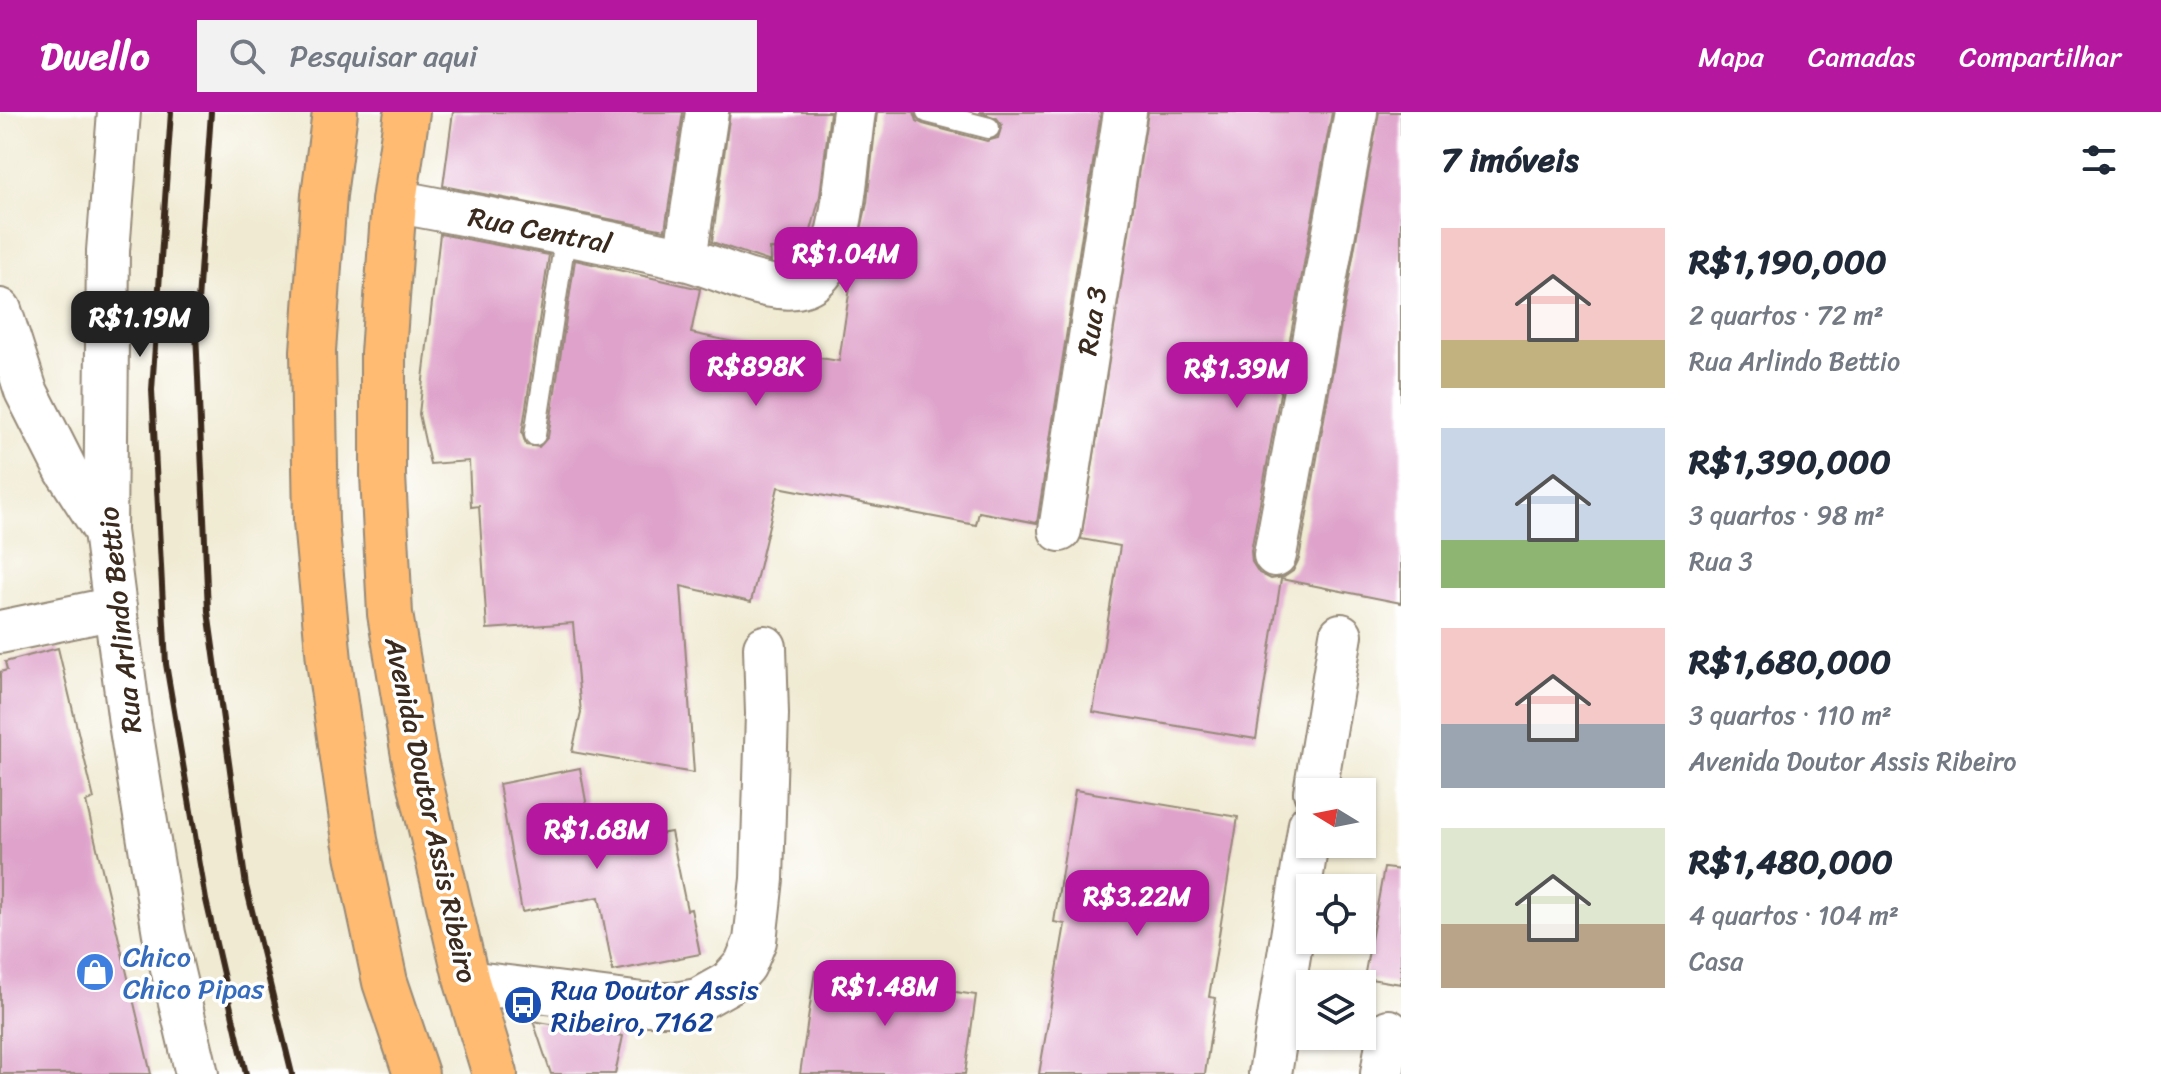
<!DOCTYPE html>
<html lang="pt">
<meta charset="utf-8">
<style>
body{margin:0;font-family:Sriracha,sans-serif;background:#f2f2f3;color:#1f2937;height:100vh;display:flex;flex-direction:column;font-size:30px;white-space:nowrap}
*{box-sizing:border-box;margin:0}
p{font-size:26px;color:#747a83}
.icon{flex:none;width:44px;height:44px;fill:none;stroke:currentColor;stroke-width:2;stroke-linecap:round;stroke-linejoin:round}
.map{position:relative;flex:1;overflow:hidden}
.sheet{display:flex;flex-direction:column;background:#fff;width:760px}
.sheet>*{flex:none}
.needle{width:52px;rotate:280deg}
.buttons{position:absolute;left:1296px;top:666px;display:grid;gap:16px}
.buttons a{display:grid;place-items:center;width:80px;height:80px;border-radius:0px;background:#fff;box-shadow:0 2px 6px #0004;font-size:40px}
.price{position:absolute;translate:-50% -68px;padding:0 18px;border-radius:16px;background:#b5179e;color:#fff;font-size:26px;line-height:52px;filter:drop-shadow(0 2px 4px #0008)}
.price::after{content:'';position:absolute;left:50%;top:48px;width:24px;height:18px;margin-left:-12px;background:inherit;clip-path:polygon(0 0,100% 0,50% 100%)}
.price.active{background:#222;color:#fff}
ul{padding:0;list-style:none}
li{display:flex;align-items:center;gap:24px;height:200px;padding:0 40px}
li span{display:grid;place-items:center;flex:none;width:224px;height:160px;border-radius:0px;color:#555}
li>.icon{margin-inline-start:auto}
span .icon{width:96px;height:96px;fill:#fffc;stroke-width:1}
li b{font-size:34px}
h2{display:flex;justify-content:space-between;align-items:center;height:96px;padding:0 40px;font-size:34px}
header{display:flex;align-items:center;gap:48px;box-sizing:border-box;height:112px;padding:0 40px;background:#b5179e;color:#fff}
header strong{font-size:38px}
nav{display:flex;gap:44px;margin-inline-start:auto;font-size:28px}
.search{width:560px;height:72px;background:#f2f2f3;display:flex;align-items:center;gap:20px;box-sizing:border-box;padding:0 28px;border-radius:0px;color:#747a83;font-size:30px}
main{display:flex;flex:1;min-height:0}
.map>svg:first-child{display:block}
.building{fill:#dfa3cb}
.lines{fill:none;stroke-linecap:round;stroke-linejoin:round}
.lane-casing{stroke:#968a78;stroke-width:24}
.street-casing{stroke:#968a78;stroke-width:46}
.primary-casing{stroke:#968a78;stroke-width:48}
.lane{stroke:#fff;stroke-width:20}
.street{stroke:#fff;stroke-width:42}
.primary{stroke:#febb71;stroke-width:44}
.rail{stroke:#3b2a1e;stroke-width:6}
.labels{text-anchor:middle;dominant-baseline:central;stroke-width:7;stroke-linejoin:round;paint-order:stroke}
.street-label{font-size:28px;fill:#3b2a1e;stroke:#fff}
.shop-label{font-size:28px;fill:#366cbe;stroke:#fff;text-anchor:start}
.transit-label{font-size:28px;fill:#164399;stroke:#fff;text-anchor:start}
</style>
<header>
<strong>Dwello</strong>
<div class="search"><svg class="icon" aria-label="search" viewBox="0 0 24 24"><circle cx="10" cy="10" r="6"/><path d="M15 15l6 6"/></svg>Pesquisar aqui</div>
<nav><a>Mapa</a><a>Camadas</a><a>Compartilhar</a></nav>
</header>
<main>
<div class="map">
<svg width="1401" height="962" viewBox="0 0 1401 962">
<rect width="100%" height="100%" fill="#fff"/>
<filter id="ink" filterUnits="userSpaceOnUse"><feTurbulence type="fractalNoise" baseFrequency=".0125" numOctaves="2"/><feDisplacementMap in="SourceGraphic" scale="16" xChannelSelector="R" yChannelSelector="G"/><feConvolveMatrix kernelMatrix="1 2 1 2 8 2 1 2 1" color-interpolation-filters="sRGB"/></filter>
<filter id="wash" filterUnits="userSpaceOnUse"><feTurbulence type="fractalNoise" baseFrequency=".006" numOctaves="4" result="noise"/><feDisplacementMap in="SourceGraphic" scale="32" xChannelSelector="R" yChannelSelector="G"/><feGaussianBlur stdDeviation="1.8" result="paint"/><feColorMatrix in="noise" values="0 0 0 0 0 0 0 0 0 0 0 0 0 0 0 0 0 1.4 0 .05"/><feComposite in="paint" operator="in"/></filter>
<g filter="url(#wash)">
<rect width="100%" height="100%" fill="#f0ead2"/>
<g id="blocks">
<g class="building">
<path d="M453,0H683L665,118L443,74Z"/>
<path d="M730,0H830L820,84L806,138L770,137L771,150L712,130Z"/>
<path d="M877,0H914L917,9L923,12L987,29L998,26L1002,13L997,6L979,0H1101L1037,411L979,400L976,413L778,375L751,490L681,474L694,661L572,640L581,601L573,511L487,517L479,394L471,395L469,349L430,352L419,302L440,122L549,143L522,321L526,333L539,335L548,325L575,148L700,177L691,221L814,247V245L839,249L854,149L867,91Z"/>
<path d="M1148,0H1332L1251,439L1252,450L1259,461L1271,467L1284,465L1293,459L1299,447L1379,0H1401V491L1281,467L1256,627L1093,600L1120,434L1081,427Z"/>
<path d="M58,536L94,687L86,690L151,962H0V560L7,558L5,550Z"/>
<path d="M580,656L594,734L671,720L687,798L691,797L700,842L613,859L599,785L522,800L499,672Z"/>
<path d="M1075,678L1238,705L1209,885L1216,886L1205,962H1039L1065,812L1054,810Z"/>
<path d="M1384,756L1401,758V872L1364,866Z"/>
<path d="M815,859L976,883L965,962H800Z"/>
<path d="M533,909L623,924L615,962H551Z"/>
</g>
</g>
</g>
<g filter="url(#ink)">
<use href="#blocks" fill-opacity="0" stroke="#968a78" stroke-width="2"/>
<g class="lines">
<g class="lane-casing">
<g id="lane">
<path d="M927,0L989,16"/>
<path d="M535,323L566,121"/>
</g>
</g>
<g class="street-casing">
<g id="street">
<path d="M119,0L108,139L105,419L130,611L164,822L197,962"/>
<path d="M394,89C490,107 585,125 680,146C714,153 745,172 779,175C794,177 807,175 818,164C845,138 847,40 854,0"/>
<path d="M685,147L707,0"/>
<path d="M0,198L26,279L66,358L105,419"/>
<path d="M1060,418L1125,0"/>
<path d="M1275,443L1356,0"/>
<path d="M0,520L115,496"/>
<path d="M1315,680L1341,523"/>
<path d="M467,870L643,892H676L698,888L730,870L745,853L755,829L762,767L767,602L765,535"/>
<path d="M1270,962L1310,712"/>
<path d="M1382,962L1389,919"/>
</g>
</g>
<g class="primary-casing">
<g id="primary">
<path d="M335,0L324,83L313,239L316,410L329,549L355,728L385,870L416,962"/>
<path d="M407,0L394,89L383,241V363L390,502L414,644L467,870L495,962"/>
</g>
</g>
<use href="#lane" class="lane"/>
<use href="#street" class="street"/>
<use href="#primary" class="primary"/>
<g class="rail">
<path d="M171,0L152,278L166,552L206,788L246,962"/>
<path d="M211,0L196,219L208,499L246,774L292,962"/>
</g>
</g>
</g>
<defs>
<g id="shop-disc" transform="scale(2)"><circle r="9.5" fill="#3f7fe0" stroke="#fff"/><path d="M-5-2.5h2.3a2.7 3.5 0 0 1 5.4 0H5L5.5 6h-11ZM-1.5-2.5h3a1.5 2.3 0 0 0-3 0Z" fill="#fff"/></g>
<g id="bus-disc" transform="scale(2)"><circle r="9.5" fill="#1a4fb4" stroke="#fff"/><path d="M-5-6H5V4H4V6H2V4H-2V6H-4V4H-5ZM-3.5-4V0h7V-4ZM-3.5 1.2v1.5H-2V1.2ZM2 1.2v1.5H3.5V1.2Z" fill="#fff"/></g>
</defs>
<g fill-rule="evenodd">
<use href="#shop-disc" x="95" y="860"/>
<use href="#bus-disc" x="523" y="893"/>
</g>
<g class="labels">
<g class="street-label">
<text transform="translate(540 118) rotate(11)">Rua Central</text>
<text transform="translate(1092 209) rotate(-81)">Rua 3</text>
<text transform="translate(120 508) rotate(-96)">Rua Arlindo Bettio</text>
<text transform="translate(431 698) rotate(78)">Avenida Doutor Assis Ribeiro</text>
</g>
<g class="shop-label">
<text x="123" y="844">Chico<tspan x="123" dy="32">Chico Pipas</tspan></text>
</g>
<g class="transit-label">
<text x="551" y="877">Rua Doutor Assis<tspan x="551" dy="32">Ribeiro, 7162</tspan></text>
</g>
</g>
</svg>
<div class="buttons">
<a><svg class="needle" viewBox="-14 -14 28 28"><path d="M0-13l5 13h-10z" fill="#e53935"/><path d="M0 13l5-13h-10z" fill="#747a83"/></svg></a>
<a><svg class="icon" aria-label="locate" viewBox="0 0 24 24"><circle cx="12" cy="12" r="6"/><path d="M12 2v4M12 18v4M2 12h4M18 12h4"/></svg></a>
<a><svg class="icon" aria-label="layers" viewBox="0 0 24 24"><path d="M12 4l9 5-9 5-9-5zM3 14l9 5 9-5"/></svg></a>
</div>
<b class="price" style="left:846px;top:183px">R$1.04M</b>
<b class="price active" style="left:140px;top:247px">R$1.19M</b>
<b class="price" style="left:756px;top:296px">R$898K</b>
<b class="price" style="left:1237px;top:298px">R$1.39M</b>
<b class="price" style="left:597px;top:759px">R$1.68M</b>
<b class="price" style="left:1137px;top:826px">R$3.22M</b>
<b class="price" style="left:885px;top:916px">R$1.48M</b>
</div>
<section class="sheet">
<h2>7 imóveis<svg class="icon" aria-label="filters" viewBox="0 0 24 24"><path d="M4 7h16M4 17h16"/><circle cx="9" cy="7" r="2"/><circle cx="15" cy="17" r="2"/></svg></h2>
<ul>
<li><span style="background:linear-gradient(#f6c9c9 70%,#c2b280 0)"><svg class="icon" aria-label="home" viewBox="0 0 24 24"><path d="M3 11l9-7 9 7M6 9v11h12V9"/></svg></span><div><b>R$1,190,000</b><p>2 quartos · 72 m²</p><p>Rua Arlindo Bettio</p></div></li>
<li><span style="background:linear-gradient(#c9d6e8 70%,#8fb573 0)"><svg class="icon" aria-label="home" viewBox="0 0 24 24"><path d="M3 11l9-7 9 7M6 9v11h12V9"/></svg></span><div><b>R$1,390,000</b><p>3 quartos · 98 m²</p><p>Rua 3</p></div></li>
<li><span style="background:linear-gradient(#f6c9c9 60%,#9aa5b1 0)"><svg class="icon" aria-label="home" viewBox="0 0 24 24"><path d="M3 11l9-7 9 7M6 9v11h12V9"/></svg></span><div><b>R$1,680,000</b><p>3 quartos · 110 m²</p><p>Avenida Doutor Assis Ribeiro</p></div></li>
<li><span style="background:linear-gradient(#dfe7d0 60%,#b9a48a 0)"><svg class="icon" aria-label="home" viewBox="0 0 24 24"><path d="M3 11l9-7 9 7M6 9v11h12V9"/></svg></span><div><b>R$1,480,000</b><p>4 quartos · 104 m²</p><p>Casa</p></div></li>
</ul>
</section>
</main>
